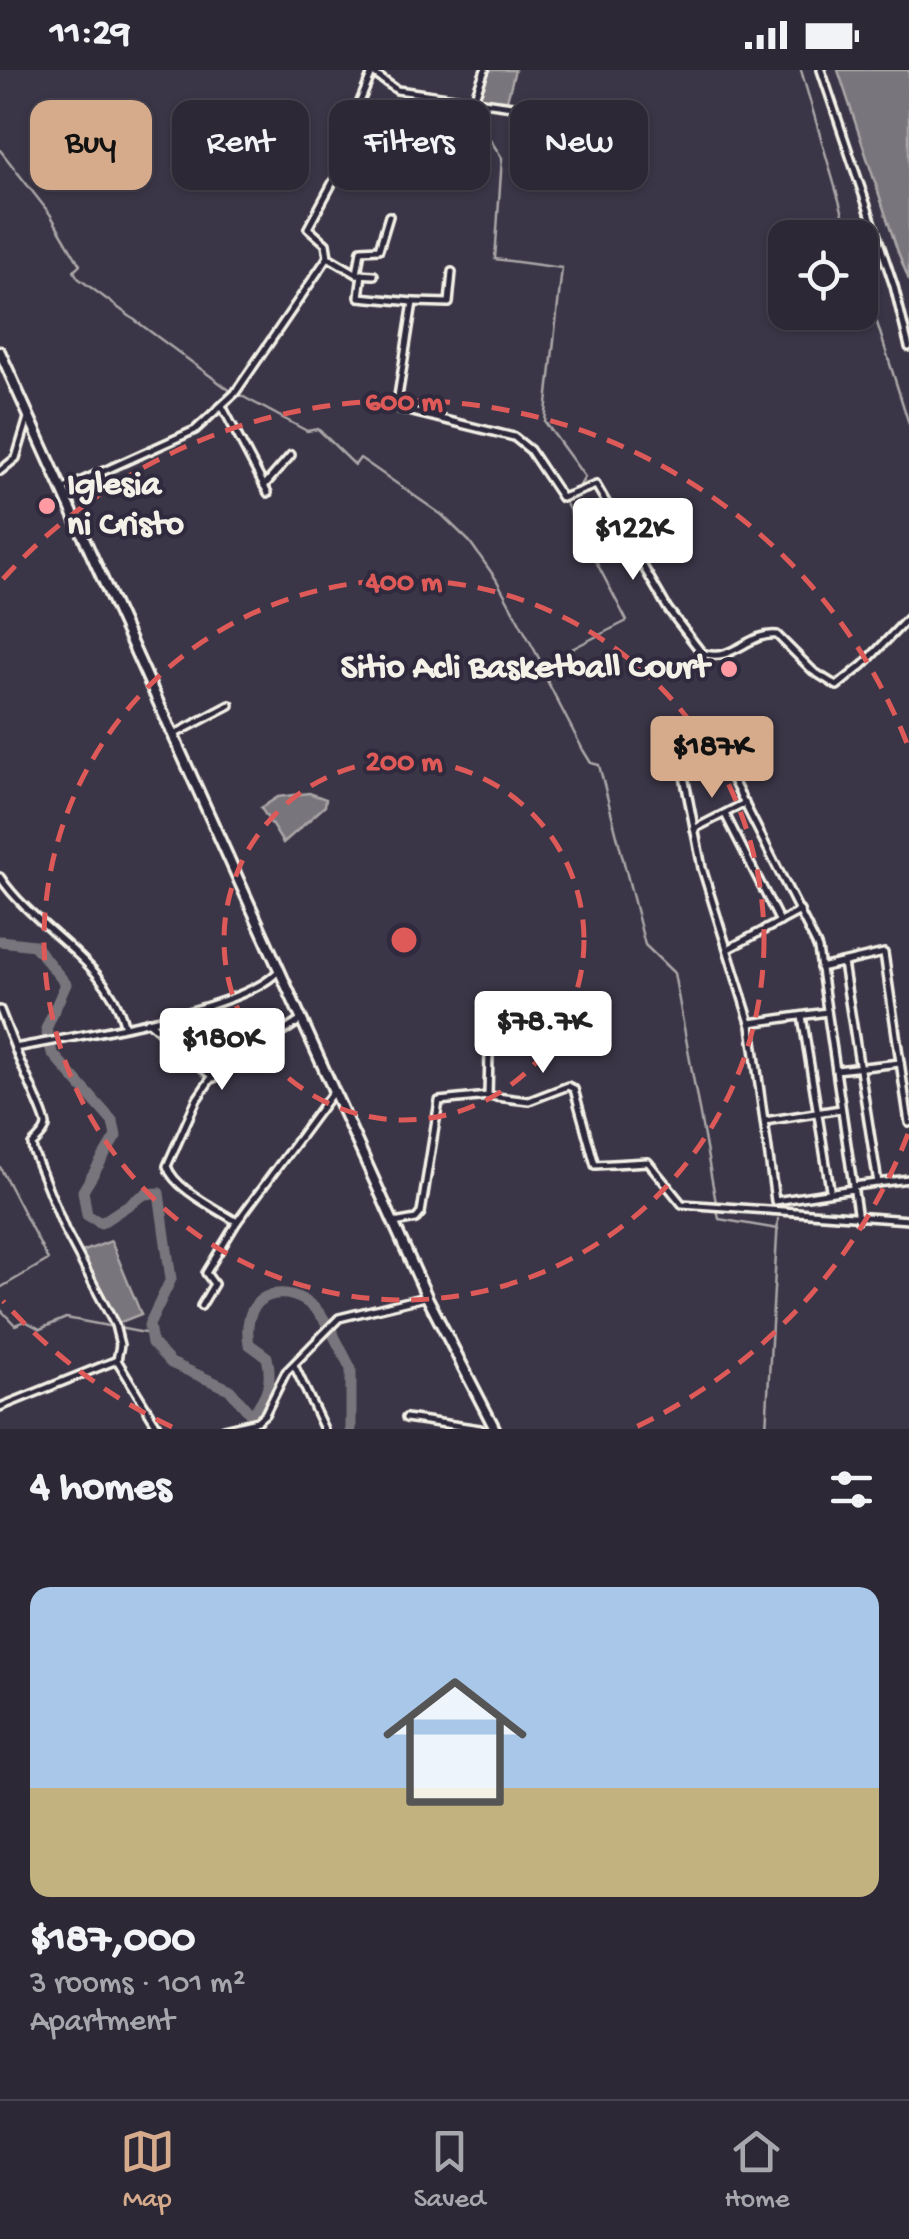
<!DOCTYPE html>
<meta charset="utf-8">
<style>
body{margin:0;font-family:"Gochi Hand",sans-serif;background:#34303d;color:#f1f3f6;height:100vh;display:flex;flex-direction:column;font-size:38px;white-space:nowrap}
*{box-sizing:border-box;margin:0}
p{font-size:32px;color:#a6a6ad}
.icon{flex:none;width:55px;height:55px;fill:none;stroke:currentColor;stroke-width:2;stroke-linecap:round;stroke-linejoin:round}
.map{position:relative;height:1359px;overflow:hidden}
.details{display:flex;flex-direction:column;background:#2c2835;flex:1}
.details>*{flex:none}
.banner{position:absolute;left:30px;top:30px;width:850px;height:90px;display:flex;gap:20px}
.fabs{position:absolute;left:768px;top:150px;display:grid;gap:20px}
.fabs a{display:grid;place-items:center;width:110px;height:110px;border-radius:20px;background:#2c2835;box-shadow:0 2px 8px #0004,0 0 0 2px #484450;font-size:50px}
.price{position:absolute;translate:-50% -85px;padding:0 22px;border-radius:10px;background:#fff;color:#222;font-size:32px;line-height:65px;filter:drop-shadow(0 2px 5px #0008)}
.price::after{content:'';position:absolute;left:50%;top:60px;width:30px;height:22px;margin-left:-15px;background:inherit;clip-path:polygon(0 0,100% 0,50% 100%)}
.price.on{background:#d6ab8b;color:#111}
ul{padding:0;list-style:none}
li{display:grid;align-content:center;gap:20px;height:530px;padding:0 30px}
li+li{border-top:2px solid #484450}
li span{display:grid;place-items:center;height:310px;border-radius:20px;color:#555}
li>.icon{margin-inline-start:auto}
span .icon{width:180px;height:180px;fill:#fffc;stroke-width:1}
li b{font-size:42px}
h2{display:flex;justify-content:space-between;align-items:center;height:120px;padding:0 30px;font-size:42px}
.tag{padding:0 35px;border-radius:20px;background:#2c2835;box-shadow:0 2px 8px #0004,0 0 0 2px #484450;font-size:35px;line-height:90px}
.tag.on{background:#d6ab8b;color:#111}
.status{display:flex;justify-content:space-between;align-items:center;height:70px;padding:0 50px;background:#2c2835;direction:ltr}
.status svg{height:28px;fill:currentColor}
.dock{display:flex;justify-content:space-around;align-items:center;height:140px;border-top:2px solid #484450;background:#2c2835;font-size:28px;color:#a6a6ad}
.dock a{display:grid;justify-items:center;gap:5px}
.dock .on{color:#d6ab8b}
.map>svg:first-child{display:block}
.water{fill:#78747b;stroke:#aaa6a7;stroke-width:2.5}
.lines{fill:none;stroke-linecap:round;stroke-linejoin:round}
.stream{stroke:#aaa6a7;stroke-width:2.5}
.river{stroke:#78747b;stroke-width:11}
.street-casing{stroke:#f4f1e8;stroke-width:12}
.secondary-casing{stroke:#f4f1e8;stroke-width:15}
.street{stroke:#2f2a3d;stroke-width:5}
.secondary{stroke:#2f2a3d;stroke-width:8}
.ring{fill:none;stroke:#de5a58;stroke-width:5;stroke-dasharray:18 12}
.poi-dot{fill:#ff9aa2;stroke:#2f2a3d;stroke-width:4}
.labels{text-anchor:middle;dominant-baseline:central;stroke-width:8;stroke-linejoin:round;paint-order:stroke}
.poi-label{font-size:35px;font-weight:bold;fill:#f4f1e8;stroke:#2f2a3d;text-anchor:start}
.centre{fill:#de5a58;stroke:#2f2a3d;stroke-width:5}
.ring-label{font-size:30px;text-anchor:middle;font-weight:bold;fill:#de5a58;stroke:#2f2a3d;stroke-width:8;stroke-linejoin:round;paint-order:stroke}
</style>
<div class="status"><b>11:29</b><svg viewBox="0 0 49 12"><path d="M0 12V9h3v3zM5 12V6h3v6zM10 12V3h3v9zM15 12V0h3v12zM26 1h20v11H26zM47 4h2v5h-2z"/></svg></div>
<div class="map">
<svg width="909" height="1359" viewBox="0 0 909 1359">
<rect width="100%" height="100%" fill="#3b3647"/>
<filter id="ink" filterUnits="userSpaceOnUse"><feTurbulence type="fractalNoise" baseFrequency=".01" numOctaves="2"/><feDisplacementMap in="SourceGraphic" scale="20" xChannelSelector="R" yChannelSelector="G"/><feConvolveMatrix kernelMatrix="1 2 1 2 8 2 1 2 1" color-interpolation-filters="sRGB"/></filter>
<g filter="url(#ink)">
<g class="water">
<path d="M489,0H515L507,30L478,29Z"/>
<path d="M838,0H909V210L898,182Z"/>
<path d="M309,723L326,729L325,736L283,773L261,738L278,727Z"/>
<path d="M111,1171L141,1244L116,1254L79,1183Z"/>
</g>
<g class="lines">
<g class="stream">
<path d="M480,0L469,37L502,88L495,189L562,198L545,352L585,407L578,419"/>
<path d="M801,0L850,168"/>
<path d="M0,80L50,144L80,195L74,201L78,208L232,322"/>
<path d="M860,199L909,354"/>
<path d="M238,324L307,361L318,359L355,395L360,388L442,445L470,472L496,509L541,592L540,597L583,680L591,693L599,695L645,875L674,903L719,1149L778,1159"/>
<path d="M542,594L627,551L564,430"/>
<path d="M0,1097L48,1190L0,1218"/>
<path d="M0,1239L15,1255L25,1251L40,1259L66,1248L150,1264"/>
<path d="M766,1359L778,1149"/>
</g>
<g class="river">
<path d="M0,871L34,875L66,914L46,959L52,983L113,1052L116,1066L83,1121L87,1145L101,1153L145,1124L159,1123L171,1209L149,1255L152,1273L171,1293L229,1319L252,1346C267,1325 273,1313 267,1287L249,1274C238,1212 304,1209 328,1256"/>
<path d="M331,1260L351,1299V1359"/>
</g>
<g class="street-casing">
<g id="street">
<path d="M369,0L397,20L620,51"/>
<path d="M821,0L894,216L909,277"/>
<path d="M372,3L355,44L346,88L308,158L326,174L328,187L357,204L374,205"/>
<path d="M473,32L485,0"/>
<path d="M352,68L392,87"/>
<path d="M357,204L361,180L379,179L389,146"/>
<path d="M362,204L359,227L413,232L397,333L400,339L514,367L530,380L562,428L596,415L668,539L702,583C732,594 748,562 777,565L813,601L837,616L863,595L909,547"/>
<path d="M413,232L449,233L452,202"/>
<path d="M222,336L268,423"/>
<path d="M0,401L16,388L28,348"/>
<path d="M264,416L291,385"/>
<path d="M64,419L195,360L235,323L328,187"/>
<path d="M175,664L230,635"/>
<path d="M725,744L780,852"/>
<path d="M694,759L745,733"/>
<path d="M0,807C34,859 108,891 124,954"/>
<path d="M728,879L800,841"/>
<path d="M843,893L878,1113"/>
<path d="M820,898L884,883L909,1053"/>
<path d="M0,940L15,978C70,967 246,941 279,900"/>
<path d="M802,946L830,1119"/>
<path d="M148,951L214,1008L301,950"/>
<path d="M750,953L827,942"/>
<path d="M15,978C19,992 46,1046 46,1055C46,1063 37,1069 32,1075L33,1081L65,1160L115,1255L120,1275L117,1290"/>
<path d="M836,1000L900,993"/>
<path d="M212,1007L197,1029L167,1096C174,1119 217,1139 237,1152"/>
<path d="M488,1026L490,940"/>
<path d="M765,1051L841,1039"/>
<path d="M853,1116L909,1109"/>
<path d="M853,1119L775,1131L751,956L702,798L683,701L717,679L816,874L818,879L858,1149"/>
<path d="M394,1153L416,1149L421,1143L439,1031L488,1026L529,1031L568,1016L574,1019L595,1095L648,1092L682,1134L909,1150"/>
<path d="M201,1236L214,1214L206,1203L237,1152L333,1022"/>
<path d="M294,1295L324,1359"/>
<path d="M0,1337L117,1290L159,1359"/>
<path d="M406,1348L480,1359"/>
<path d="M223,1359L257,1351L265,1344L286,1302L339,1248L425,1227"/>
</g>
</g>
<g class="secondary-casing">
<path id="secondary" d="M0,282L427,1227L495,1359"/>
</g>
<use href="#street" class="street"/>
<use href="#secondary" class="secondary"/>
</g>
</g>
<g class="ring">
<circle cx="404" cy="870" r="180"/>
<circle cx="404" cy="870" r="360"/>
<path d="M908 1064A540 540 0 0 1 636 1357M172 1357A540 540 0 0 1 3 1231M3 509A540 540 0 0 1 908 676"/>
</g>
<g class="poi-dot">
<circle cx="47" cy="436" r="10"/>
<circle cx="729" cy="599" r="10"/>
</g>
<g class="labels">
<g class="poi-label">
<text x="67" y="416">Iglesia<tspan x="67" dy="40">ni Cristo</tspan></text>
<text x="709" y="599" text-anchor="end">Sitio Acli Basketball Court</text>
</g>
</g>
<circle cx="404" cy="870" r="15" class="centre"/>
<g class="ring-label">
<text x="404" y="340">600 m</text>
<text x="404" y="520">400 m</text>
<text x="404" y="700">200 m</text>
</g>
</svg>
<div class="fabs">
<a><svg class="icon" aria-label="locate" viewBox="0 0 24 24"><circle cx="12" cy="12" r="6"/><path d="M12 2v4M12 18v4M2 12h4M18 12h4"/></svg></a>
</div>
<b class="price" style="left:633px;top:513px">$122K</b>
<b class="price on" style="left:712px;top:731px">$187K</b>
<b class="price" style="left:543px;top:1006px">$78.7K</b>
<b class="price" style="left:222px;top:1023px">$180K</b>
<div class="banner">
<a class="tag on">Buy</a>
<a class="tag">Rent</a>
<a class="tag">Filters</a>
<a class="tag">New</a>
</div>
</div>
<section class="details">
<h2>4 homes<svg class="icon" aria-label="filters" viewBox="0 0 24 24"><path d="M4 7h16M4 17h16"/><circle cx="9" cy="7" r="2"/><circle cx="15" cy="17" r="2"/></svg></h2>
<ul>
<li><span style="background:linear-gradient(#a9c7e8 65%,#c2b280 0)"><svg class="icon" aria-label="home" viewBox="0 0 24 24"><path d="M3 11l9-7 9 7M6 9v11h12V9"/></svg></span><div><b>$187,000</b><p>3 rooms · 101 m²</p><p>Apartment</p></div></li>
</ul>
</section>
<nav class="dock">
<a class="on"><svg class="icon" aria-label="map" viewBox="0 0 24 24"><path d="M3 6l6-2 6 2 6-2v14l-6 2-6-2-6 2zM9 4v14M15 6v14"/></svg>Map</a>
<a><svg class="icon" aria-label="saved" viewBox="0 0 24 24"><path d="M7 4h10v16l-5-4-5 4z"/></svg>Saved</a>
<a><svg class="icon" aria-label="home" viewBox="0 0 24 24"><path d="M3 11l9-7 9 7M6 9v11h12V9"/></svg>Home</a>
</nav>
